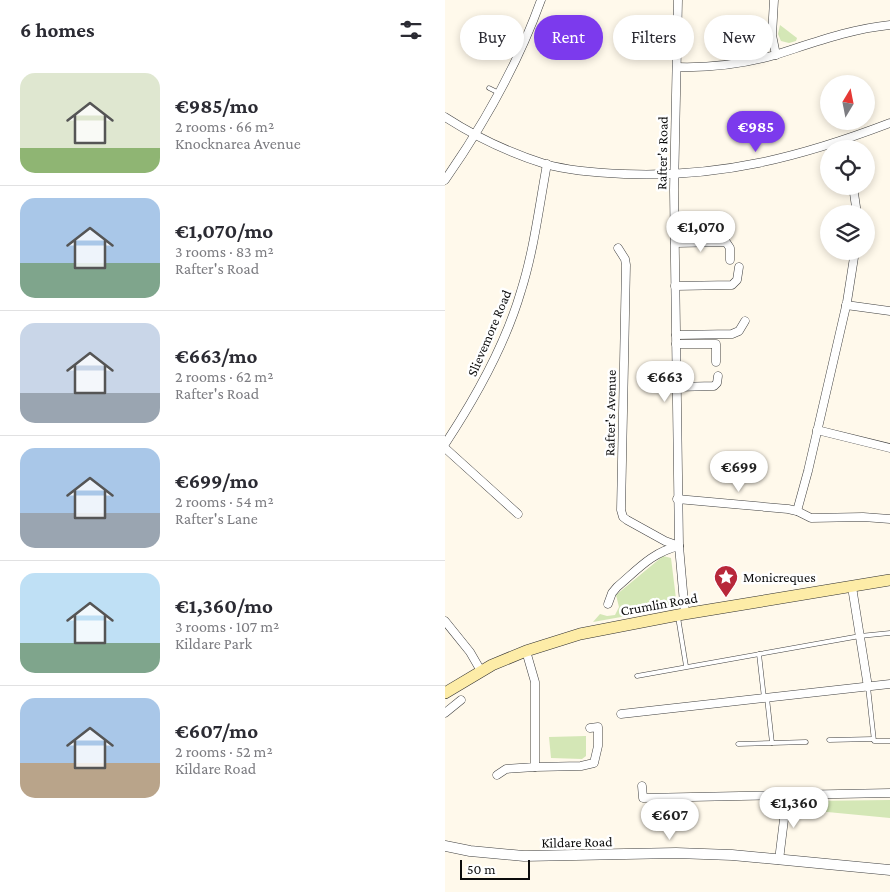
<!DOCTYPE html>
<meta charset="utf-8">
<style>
body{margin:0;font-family:"Crimson Pro",serif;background:#f7f7f7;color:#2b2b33;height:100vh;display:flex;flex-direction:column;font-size:19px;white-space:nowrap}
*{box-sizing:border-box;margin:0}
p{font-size:16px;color:#7c7c81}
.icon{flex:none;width:28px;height:28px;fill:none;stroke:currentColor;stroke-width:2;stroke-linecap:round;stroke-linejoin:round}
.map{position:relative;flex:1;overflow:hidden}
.side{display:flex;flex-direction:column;background:#fff;width:445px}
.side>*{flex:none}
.hud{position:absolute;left:15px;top:15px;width:355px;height:45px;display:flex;gap:10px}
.needle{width:32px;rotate:10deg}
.tools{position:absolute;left:375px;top:75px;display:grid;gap:10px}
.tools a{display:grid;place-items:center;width:55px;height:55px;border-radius:50%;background:#fff;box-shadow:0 2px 8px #0003;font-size:25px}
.scale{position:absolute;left:15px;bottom:12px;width:70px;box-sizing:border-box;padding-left:5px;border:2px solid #0c0c0c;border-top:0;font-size:14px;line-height:18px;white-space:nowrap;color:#0c0c0c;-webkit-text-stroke:4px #fff;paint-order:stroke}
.price{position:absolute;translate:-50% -42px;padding:0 11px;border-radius:18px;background:#fff;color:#222;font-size:16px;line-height:32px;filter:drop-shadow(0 1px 2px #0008)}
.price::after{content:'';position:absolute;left:50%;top:30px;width:15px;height:11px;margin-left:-8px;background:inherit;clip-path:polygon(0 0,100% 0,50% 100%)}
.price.current{background:#7c3aed;color:#fff}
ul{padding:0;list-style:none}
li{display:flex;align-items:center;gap:15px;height:125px;padding:0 20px}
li+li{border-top:1px solid #e1e1e2}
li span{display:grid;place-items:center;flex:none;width:140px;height:100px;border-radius:15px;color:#555}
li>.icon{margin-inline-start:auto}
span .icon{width:60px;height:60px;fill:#fffc;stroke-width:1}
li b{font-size:21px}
h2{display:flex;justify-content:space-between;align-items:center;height:60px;padding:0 20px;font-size:21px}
.pill{padding:0 18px;border-radius:22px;background:#fff;box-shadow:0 2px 8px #0003;font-size:18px;line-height:45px}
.pill.current{background:#7c3aed;color:#fff}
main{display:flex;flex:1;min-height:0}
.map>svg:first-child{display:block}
.green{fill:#d4e7b6}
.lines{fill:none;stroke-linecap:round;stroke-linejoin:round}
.service-casing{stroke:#3f3f3f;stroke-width:5}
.minor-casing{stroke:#3f3f3f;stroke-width:9}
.tertiary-casing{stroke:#3f3f3f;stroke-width:11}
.secondary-casing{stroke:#2e2e2e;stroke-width:12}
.service{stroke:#fff;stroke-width:4}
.minor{stroke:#fff;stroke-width:8}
.tertiary{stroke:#fff;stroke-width:10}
.secondary{stroke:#fdeca7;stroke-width:11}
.labels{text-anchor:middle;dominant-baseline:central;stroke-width:5;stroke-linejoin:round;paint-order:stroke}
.street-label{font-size:14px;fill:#0c0c0c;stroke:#fff}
.poi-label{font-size:14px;fill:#0c0c0c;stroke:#fff;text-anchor:start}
</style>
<main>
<section class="side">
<h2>6 homes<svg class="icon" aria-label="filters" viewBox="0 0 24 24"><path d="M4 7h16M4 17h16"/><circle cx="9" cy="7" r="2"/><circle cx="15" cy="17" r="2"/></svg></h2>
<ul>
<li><span style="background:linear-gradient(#dfe7d0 75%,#8fb573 0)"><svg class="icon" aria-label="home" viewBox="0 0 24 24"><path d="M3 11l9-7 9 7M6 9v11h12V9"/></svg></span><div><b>€985/mo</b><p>2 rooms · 66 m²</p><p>Knocknarea Avenue</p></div></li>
<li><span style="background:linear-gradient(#a9c7e8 65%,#7fa58c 0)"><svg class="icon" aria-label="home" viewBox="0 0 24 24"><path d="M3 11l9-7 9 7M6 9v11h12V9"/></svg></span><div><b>€1,070/mo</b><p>3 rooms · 83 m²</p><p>Rafter's Road</p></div></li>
<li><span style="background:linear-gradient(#c9d6e8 70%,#9aa5b1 0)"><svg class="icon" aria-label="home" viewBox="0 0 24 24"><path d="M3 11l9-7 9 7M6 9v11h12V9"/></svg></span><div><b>€663/mo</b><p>2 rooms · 62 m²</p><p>Rafter's Road</p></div></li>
<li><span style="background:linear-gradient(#a9c7e8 65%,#9aa5b1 0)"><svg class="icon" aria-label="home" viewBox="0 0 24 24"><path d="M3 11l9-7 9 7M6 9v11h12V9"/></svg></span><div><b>€699/mo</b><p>2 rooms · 54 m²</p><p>Rafter's Lane</p></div></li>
<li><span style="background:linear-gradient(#bfe0f5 70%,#7fa58c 0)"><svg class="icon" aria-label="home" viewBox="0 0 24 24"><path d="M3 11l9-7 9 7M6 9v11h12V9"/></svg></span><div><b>€1,360/mo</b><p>3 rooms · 107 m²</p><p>Kildare Park</p></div></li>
<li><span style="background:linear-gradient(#a9c7e8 65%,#b9a48a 0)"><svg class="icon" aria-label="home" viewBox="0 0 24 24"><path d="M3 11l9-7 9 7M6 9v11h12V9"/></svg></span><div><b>€607/mo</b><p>2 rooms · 52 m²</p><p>Kildare Road</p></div></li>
</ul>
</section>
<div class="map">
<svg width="445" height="892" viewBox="0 0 445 892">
<rect width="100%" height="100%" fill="#fff9eb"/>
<g class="green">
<path d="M335,25L352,38L351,41L344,43L336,41L333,34Z"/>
<path d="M218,556L226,558L232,607L148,622L155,614L162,616L170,615L174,607L171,595Z"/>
<path d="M141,736V756L137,759L106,758L104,737Z"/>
<path d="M445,800V818L351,809L360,801Z"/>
</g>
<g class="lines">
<g class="service-casing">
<g id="service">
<path d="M44,88L54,93"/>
<path d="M233,617L241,666"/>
<path d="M314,654L319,698"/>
<path d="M192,676L415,636L445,633"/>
<path d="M423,687L429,741H445"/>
<path d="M322,698L327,743L361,742"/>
<path d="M384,740L428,739"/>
<path d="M293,744L327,743"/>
</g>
</g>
<g class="minor-casing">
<g id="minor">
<path d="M233,0L229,190L234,546L240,614"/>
<path d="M329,0L327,35L331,55"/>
<path d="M232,67C265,68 298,64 330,55C368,43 405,29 445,25"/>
<path d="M0,117C31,137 65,153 100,164C125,171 152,173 179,174C275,178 356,157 445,123"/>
<path d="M0,180C39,124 73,64 96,0"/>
<path d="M408,186L412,214"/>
<path d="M230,243L281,242L285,248V260"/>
<path d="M173,248L180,259L181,265L176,510L178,517L182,520L220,541L234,546"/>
<path d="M230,286L287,285L292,280L294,267"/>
<path d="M401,305L445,311"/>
<path d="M231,335L287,334L294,331L300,321"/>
<path d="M231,344H271V362"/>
<path d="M231,387L269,386L272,383L273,376"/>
<path d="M372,430L445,448"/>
<path d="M0,444C31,397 60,346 76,291C89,250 94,207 102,164"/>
<path d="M0,448L73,514"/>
<path d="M232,499L343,509L352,511L366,518L418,517L445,519"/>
<path d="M352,511L363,471L402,302L410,251"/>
<path d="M407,587L423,687"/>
<path d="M163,604L167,593L172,587C192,570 207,552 234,546"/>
<path d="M0,621L25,652L36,671"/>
<path d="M0,713L16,700"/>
<path d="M176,714L445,684"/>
<path d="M90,767L136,766L149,763L153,746V727L145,728"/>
<path d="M52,775L61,769L90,767V682L81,651"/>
<path d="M197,786L198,798L445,793"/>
<path d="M334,860L342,795"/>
</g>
</g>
<g class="tertiary-casing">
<path id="tertiary" d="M0,846L25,851L79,856L231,853L287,855L445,870"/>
</g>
<g class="secondary-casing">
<path id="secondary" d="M0,693L47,665L81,651L135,634L233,615L445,580"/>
</g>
<use href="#service" class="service"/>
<use href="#minor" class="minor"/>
<use href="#tertiary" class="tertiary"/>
<use href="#secondary" class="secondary"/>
</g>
<defs>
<g id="sight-pin" transform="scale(1.25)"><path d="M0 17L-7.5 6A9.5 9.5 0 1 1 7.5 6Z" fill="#b8283a" stroke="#fff"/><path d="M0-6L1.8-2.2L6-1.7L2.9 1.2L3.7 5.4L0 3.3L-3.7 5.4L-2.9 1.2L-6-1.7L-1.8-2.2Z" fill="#fff"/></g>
</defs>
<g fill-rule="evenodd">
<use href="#sight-pin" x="281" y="577"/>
</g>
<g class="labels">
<g class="street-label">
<text transform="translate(217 153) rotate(-89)">Rafter's Road</text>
<text transform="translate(44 333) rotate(-67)">Slievemore Road</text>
<text transform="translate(165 413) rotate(-89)">Rafter's Avenue</text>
<text transform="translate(214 604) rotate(-10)">Crumlin Road</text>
<text transform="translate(132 842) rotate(-1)">Kildare Road</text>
</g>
<g class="poi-label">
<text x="298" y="577">Monicreques</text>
</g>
</g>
</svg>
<div class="tools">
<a><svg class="needle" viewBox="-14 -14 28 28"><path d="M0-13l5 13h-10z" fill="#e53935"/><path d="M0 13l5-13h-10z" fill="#7c7c81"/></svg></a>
<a><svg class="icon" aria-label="locate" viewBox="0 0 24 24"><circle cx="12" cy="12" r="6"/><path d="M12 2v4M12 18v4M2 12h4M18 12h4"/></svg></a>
<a><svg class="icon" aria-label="layers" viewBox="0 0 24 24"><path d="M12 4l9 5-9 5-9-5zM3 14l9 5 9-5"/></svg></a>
</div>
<div class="scale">50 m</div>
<b class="price current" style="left:311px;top:153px">€985</b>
<b class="price" style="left:256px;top:253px">€1,070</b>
<b class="price" style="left:220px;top:403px">€663</b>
<b class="price" style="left:294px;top:493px">€699</b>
<b class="price" style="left:349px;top:829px">€1,360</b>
<b class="price" style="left:225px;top:841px">€607</b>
<div class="hud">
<a class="pill">Buy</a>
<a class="pill current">Rent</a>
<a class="pill">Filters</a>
<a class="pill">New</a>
</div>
</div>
</main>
